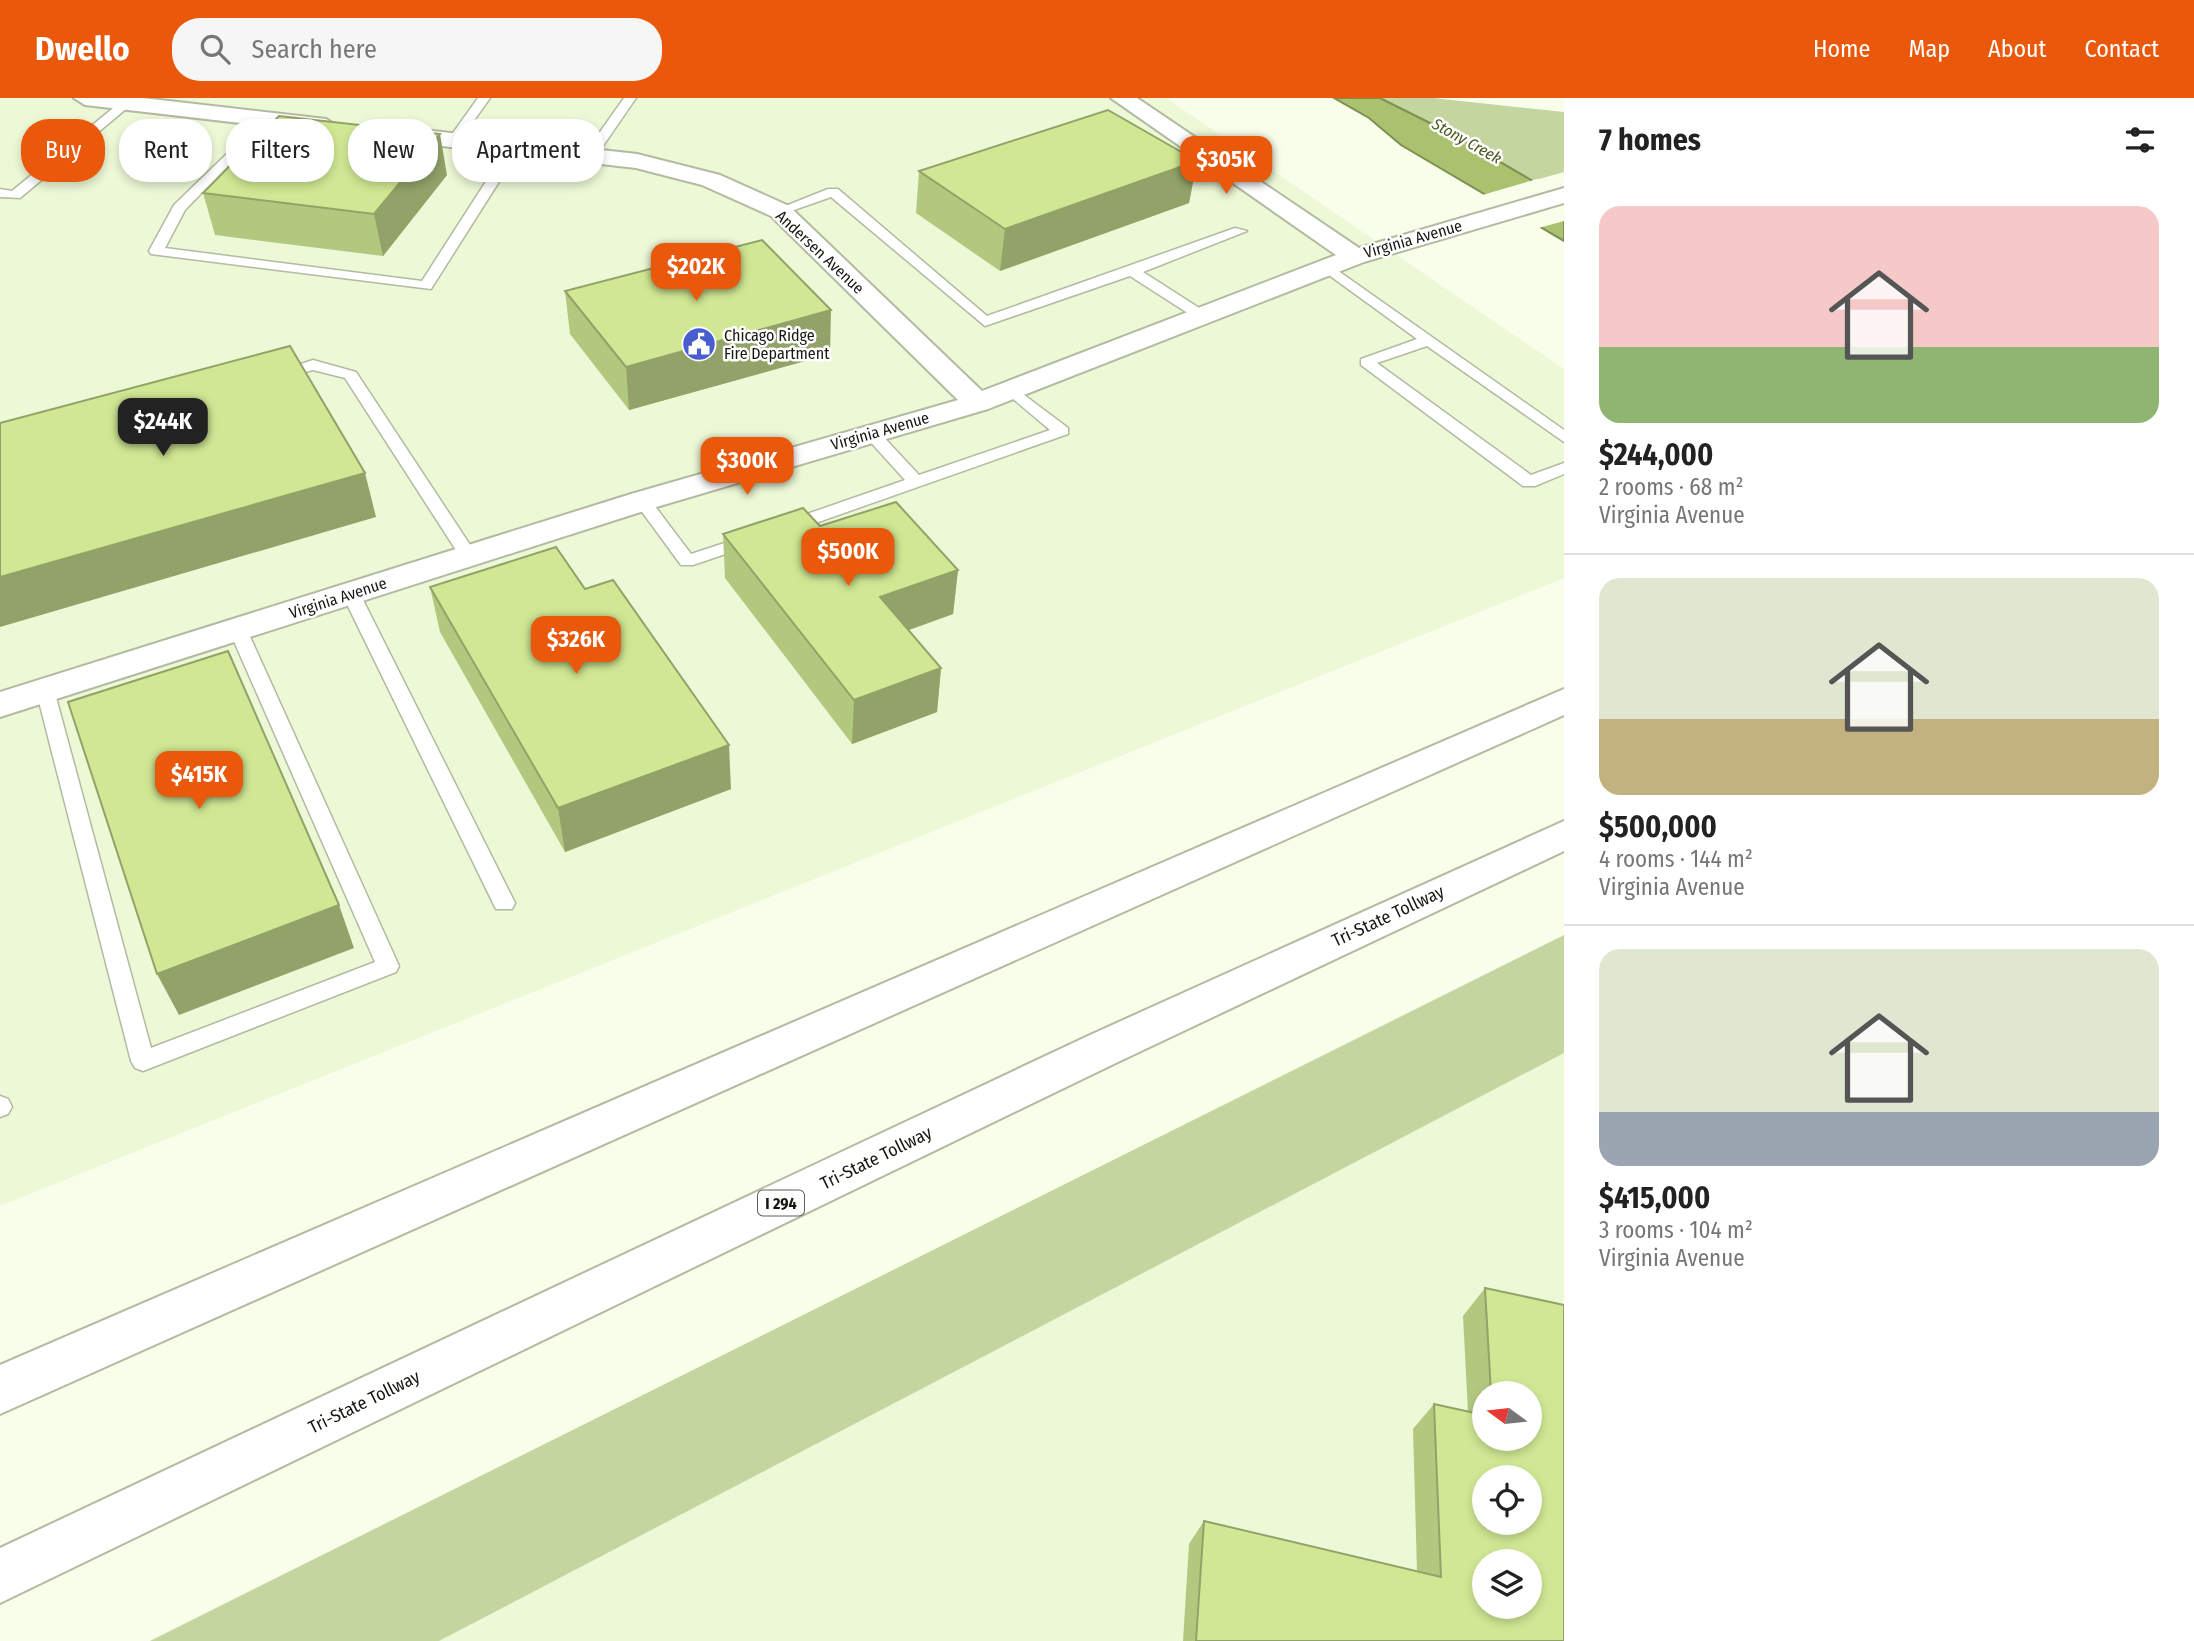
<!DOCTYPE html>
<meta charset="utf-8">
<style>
body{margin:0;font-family:"Fira Sans Condensed",sans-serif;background:#f6f6f6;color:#222;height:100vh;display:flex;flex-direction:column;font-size:26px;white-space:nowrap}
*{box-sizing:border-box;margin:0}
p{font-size:23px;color:#767676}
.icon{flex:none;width:38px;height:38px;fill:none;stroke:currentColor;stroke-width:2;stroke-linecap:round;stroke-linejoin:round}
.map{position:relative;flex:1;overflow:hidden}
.drawer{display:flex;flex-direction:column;background:#fff;width:630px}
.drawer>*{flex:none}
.banner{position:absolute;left:21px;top:21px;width:665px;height:63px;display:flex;gap:14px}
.needle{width:46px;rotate:285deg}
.buttons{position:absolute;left:1472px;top:1283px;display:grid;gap:14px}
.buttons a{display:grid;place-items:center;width:70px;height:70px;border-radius:50%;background:#fff;box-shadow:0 4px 10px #0003;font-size:35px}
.price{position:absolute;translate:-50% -60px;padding:0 16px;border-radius:14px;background:#ea580c;color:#fff;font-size:23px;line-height:46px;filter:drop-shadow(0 2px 4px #0008)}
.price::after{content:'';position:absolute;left:50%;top:42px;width:21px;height:16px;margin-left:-10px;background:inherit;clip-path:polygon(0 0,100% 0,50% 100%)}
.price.on{background:#222;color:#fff}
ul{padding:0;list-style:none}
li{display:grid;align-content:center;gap:14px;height:371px;padding:0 35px}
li+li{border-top:2px solid #e0e0e0}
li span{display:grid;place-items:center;height:217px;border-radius:21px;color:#555}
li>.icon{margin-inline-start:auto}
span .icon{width:126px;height:126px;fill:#fffc;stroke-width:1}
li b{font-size:30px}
h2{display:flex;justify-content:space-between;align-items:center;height:84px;padding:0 35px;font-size:30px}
.chip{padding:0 24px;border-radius:28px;background:#fff;box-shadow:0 4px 10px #0003;font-size:24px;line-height:63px}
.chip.on{background:#ea580c;color:#fff}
header{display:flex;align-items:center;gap:42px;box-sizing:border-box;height:98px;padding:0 35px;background:#ea580c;color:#fff}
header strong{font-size:33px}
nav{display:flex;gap:38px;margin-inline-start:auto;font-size:24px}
.search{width:490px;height:63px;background:#f6f6f6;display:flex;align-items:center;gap:18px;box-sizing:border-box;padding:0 24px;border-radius:28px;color:#767676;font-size:26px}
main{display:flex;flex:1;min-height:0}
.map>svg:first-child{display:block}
.built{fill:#edf8d6;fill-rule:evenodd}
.green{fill:#c5d5a0}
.water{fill:#aac16e;stroke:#7e8f52;stroke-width:2}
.pier{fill:#f8fee9}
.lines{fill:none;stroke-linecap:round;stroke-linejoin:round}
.lane-casing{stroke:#b2baa1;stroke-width:3}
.street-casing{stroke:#b2baa1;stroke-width:4}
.highway-casing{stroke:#b2baa1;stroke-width:4}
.lane{fill:#fff;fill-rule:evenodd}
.street{fill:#fff;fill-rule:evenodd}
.highway{fill:#fff;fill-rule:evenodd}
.wall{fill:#b3c87f;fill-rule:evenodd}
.shaded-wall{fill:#92a268}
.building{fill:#d0e894;stroke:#92a268;stroke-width:2;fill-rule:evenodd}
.labels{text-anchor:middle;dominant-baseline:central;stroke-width:5;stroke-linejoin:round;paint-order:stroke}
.far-water-label{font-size:16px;font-style:italic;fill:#47551a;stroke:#fff}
.far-street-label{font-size:16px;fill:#171910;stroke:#fff}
.far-poi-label{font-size:16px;fill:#171910;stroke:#fff;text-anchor:start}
.shield{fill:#fff;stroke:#5d5e58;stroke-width:2}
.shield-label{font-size:16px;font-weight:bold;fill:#171910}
.street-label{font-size:18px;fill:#171910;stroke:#fff}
</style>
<header>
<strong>Dwello</strong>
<div class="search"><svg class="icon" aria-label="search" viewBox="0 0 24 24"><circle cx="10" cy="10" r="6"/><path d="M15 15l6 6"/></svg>Search here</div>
<nav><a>Home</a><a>Map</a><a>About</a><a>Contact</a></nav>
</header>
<main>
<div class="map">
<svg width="1564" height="1543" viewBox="0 0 1564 1543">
<rect width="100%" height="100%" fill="#f8fee9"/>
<g class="built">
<path d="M0,0H1166L1564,271V480L0,1108Z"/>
<path d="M1564,955V1543H439ZM1484,1295H1530V1340H1484ZM1484,1379H1530V1424H1484ZM1484,1463H1530V1508H1484Z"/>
</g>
<g class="green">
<path d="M1380,0H1433L1564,14V74L1532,83L1450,35Z"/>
<path d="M1564,837V955L439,1543H150Z"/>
</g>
<path class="water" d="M1334,0H1380L1450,35L1564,101V143L1401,47L1369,20Z"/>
<path class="pier" d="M1537,81L1564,97V123L1535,131L1479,98Z"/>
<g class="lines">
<g class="lane-casing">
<g id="lane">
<path d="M478,0H490L458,45H450L448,42Z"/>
<path d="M624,0H636L594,61H584L583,58Z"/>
<path d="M123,2L133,5L20,100L0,99V91L12,93Z"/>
<path d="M267,17L271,18V24L185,112L165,150L422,183L510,46L521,49L431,191L151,156L149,153L174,107Z"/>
<path d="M828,91H838L987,218L1235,130L1247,133L1143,174L1207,215V221H1197L1130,178L985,228L831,99L780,117L773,113Z"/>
<path d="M1327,165L1564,332V344L1427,248L1377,265L1531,377L1564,365V376L1535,388H1523L1361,267V261L1417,241L1322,172V166Z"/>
<path d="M313,262L356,274L478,459L475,463H463L345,280L313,272L275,282L267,277Z"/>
<path d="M1011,287L1068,330V336L793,433H781L778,429L781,425L905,382L866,339V333H878L919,377L1050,332L1006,295L1003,292Z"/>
<path d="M642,398L648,399L691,456L749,437L758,442L755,446L693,467H681L634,403Z"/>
<path d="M351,490L360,496L515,805L512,811H496L493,805L342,496Z"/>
<path d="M238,526L247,532L399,868L396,874L143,973L135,970L131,963L36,592L38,587L45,585L54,592L151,950L375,864L229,532Z"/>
<path d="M0,998L8,1001L12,1009L8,1016L0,1019Z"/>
</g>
</g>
<g class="street-casing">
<g id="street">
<path d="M74,0H143L326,21L337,28L326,35L85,7Z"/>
<path d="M1111,0H1137L1359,150L1564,90V105L1364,164L988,311L653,410L0,619V594L631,396L958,302L771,118L702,87L636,70L389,42L381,40L377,35L381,30L389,28L637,56L720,77L789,108L982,293L1336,157Z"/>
</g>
</g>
<g class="highway-casing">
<g id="highway">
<path d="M1564,591V617L0,1316V1267Z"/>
<path d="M1564,723V753L1120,963L0,1505V1450L1090,937Z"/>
</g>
</g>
<use href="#lane" class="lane"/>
<use href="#street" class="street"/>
<use href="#highway" class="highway"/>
</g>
<g class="wall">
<path d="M1197,63L1189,105L1000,173L916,115L919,73Z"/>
<path d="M447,77L383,158L215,137L203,95Z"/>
<path d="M565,193L830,256L629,312L570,236Z"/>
<path d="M820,428L958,472L953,516L909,532L941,570L937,614L852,646L725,480L723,436Z"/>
<path d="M430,489L585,491L731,691L565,754L440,534Z"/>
<path d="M1485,1190L1564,1207V1543H1183L1189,1446L1204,1423L1417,1473L1413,1331L1434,1306L1468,1314L1463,1218ZM1484,1295H1530V1340H1484ZM1484,1379H1530V1424H1484ZM1484,1463H1530V1508H1484Z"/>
</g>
<g class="shaded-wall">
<path d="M440,36L447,77L383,158L374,116Z"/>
<path d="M1197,63L1189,105L1000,173L1005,131Z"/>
<path d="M831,212L830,256L629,312L626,269Z"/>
<path d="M365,375L376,419L0,529V479Z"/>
<path d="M958,472L953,516L878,543L880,499Z"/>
<path d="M941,570L937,614L852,646L854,602Z"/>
<path d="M729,647L731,691L565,754L558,710Z"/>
<path d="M339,807L354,850L179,917L157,876Z"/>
</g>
<g class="building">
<path d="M1108,12L1197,63L1005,131L919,73Z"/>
<path d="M279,18L440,36L374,116L203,95Z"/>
<path d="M762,142L831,212L626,269L565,193Z"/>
<path d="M290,248L365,375L0,479V325Z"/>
<path d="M896,404L958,472L880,499L941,570L854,602L723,436L803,410L820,428Z"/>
<path d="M556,449L585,491L613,482L729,647L558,710L430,489Z"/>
<path d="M228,553L339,807L157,876L68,604Z"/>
<path d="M1485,1190L1564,1207V1543H1196L1204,1423L1441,1479L1434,1306L1484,1317V1340H1530V1295H1491ZM1484,1379H1530V1424H1484ZM1484,1463H1530V1508H1484Z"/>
</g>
<defs>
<g id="civic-disc" transform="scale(1.75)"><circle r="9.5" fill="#495dd1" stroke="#fff"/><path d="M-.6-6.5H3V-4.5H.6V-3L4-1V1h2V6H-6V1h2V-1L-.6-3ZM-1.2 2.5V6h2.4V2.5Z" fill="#fff"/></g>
</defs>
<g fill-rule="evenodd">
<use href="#civic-disc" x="699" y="246"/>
</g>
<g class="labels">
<g class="far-water-label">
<text transform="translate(1467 43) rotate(29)">Stony Creek</text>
</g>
<g class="far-street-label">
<text transform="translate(1413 141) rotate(-16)">Virginia Avenue</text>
<text transform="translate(820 154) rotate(43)">Andersen Avenue</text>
<text transform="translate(880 333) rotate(-16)">Virginia Avenue</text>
<text transform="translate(338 500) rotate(-18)">Virginia Avenue</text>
</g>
<g class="far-poi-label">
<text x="724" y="237">Chicago Ridge<tspan x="724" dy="18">Fire Department</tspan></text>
</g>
<rect class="shield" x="758" y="1092.5" width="46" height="25" rx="5"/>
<g class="shield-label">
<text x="781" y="1105">I 294</text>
</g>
<g class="street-label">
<text transform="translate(1388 818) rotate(-25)">Tri-State Tollway</text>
<text transform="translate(876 1060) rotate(-26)">Tri-State Tollway</text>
<text transform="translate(364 1304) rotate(-26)">Tri-State Tollway</text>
</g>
</g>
</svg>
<div class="buttons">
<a><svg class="needle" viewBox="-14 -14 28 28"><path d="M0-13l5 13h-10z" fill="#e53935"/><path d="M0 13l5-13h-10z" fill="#767676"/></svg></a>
<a><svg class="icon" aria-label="locate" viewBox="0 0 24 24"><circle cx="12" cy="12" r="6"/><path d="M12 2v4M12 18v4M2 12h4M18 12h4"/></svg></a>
<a><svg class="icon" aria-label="layers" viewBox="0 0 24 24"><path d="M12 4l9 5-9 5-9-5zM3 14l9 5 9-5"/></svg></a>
</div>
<b class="price" style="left:1226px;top:98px">$305K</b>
<b class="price" style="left:696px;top:205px">$202K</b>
<b class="price on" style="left:163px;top:360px">$244K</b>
<b class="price" style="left:747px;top:399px">$300K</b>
<b class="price" style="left:848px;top:490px">$500K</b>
<b class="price" style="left:576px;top:578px">$326K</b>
<b class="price" style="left:199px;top:713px">$415K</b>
<div class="banner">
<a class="chip on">Buy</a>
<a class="chip">Rent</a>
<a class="chip">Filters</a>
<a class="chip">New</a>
<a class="chip">Apartment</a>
</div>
</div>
<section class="drawer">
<h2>7 homes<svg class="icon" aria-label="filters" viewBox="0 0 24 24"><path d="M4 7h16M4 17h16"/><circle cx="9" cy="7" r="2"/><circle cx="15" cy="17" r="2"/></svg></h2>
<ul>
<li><span style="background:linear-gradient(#f6c9c9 65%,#8fb573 0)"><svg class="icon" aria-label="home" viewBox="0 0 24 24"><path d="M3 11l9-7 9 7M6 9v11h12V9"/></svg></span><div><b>$244,000</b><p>2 rooms · 68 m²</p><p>Virginia Avenue</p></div></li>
<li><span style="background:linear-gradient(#dfe7d0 65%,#c2b280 0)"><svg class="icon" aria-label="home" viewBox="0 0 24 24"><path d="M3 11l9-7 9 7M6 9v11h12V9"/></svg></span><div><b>$500,000</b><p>4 rooms · 144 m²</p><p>Virginia Avenue</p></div></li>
<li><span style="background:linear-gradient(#dfe7d0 75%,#9aa5b1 0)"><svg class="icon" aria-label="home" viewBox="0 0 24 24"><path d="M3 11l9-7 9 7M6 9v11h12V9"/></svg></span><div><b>$415,000</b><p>3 rooms · 104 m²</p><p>Virginia Avenue</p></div></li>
</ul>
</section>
</main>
